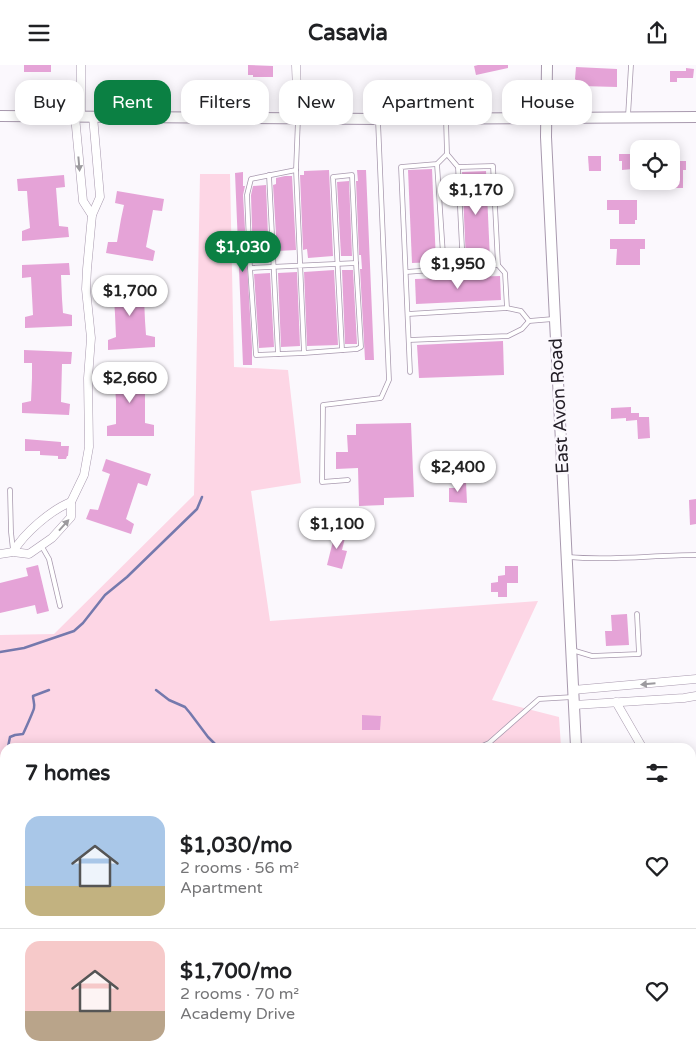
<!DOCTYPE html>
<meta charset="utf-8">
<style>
body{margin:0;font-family:"Varela Round",sans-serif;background:#f2f2f2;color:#202124;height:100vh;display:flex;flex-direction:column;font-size:19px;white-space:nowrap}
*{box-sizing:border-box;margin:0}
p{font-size:16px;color:#757577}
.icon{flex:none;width:28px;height:28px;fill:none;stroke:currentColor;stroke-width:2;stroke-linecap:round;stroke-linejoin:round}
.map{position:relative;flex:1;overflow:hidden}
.panel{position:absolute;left:0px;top:678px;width:696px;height:321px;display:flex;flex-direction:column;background:#fff;border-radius:15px 15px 0 0;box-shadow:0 2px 12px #0003}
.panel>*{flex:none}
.hud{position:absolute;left:15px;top:15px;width:666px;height:45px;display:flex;gap:10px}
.tools{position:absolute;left:630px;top:75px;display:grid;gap:10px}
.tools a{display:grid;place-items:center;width:50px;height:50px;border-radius:10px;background:#fff;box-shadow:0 2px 12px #0003;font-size:25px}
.price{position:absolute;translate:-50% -42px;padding:0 11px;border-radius:18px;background:#fff;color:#222;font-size:16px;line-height:32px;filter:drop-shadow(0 1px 2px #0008)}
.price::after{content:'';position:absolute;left:50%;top:30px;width:15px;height:11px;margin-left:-8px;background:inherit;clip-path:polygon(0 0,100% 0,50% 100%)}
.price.on{background:#0b8043;color:#fff}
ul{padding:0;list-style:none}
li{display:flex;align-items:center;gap:15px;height:125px;padding:0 25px}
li+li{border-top:1px solid #e0e0e0}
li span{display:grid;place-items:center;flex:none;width:140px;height:100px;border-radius:15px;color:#555}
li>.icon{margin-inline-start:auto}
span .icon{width:60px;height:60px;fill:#fffc;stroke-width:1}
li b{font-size:21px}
h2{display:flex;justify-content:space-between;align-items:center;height:60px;padding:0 25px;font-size:21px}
.tag{padding:0 18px;border-radius:15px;background:#fff;box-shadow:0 2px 12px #0003;font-size:18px;line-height:45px}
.tag.on{background:#0b8043;color:#fff}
header{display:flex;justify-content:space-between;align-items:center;height:65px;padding:0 25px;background:#fff;font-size:22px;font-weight:700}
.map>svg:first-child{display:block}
.green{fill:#fdd6e5}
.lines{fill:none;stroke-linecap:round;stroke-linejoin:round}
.stream{stroke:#7579ad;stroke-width:2.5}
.building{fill:#e5a3d7}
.lane-casing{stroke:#a899ae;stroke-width:5.5}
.street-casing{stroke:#a899ae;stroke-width:9}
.secondary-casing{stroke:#a899ae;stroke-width:12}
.lane{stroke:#fff;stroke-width:4}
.street{stroke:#fff;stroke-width:8}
.secondary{stroke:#fff;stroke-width:10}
.oneway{fill:#9c9a9e}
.labels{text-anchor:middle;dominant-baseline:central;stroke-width:5;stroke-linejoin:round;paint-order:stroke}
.street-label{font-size:18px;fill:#241f27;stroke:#fbf8fd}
</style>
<header><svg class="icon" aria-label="menu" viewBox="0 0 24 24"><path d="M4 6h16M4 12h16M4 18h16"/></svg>Casavia<svg class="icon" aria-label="share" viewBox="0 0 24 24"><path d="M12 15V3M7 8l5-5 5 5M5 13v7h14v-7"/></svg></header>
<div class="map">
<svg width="696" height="998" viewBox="0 0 696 998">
<rect width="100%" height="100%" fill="#fbf8fd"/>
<g class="green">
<path d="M200,109H230L234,302L288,305L301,418L251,426L270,556L538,536L492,635L559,652L561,682H5V944H0V570L54,569L194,430Z"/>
<path d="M125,994H586V998H126Z"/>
</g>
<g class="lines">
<g class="stream">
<path d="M0,587L24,583L74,566L83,558L105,530L127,512L197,444L202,432"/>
<path d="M156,625L169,635L185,642L190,648L208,672L218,682"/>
<path d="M8,682L10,672L15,670L23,669C24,667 34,645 34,643C35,639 33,635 33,631L49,625"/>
<path d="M0,904L5,905"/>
<path d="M159,994L161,998"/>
</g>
</g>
<g class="building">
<rect x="24" y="0" width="27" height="7"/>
<path d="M248,0L273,1V12H253V10H248Z"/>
<path d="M478,0H508V3L476,10L474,1Z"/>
<path d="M576,2L617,4V22L581,21L575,14Z"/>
<path d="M686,3L694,4L693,13H677V17H670V6H686Z"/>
<path d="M619,89H633V104L622,105V96H619Z"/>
<path d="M588,91H601V106H589Z"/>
<path d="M671,96H686V105H683V123H675V106H671Z"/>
<path d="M432,104L436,197L412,198L408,105Z"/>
<path d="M329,105L333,191L308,193L307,184L303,185L300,110H304V106Z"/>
<path d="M357,105H366L374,295H365L360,204H362L361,190H359L356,116H358Z"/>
<path d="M486,106L490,195L466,196L462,107Z"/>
<path d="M243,107V121H245L243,130L252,283V300H243L235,108Z"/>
<path d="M64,110L65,122L56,123L59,161L68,162L69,172L22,176V166L30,163L28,140L27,126H18L17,114Z"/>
<path d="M285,111H292L296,185L277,186L273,120L276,119V113Z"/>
<path d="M349,116L352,191H341L337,117Z"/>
<path d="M266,120L269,195H253L251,130L253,121Z"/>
<path d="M117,126L164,134L162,146L153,145L146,182L155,186L153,196L106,188L108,177H117L121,154L124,140L115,138Z"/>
<path d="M607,135H637V155H635V159H619V145H607Z"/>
<path d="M610,174H645V184H640V200H616L617,184H610Z"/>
<path d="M69,198L70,210H61L62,234L63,248L72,250V261L25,263V252L33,250L31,212L22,213V200Z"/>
<path d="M334,205L338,280L307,281L304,207Z"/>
<path d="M342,205H353L357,279H345Z"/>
<path d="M297,207L300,281L281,282L278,208Z"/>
<path d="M270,208L274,282L259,283L254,209Z"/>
<path d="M500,211L501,235L416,239L415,214Z"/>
<path d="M152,220L153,232H144L145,256L146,270L155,272V282L108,285V275L116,272L115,249L114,234L105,235V222Z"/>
<path d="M503,276L504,310L419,313L417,280Z"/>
<path d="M24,285L72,287L71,299H62L61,337L70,339L69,350L22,348V338L31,336L32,313V298H24Z"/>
<path d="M154,308V320H145V358L154,360V371H107V361L116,359V336L115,321H106V309Z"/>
<path d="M631,342V348H639V352H649L650,373L638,374L637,355L626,356V353L611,354V343Z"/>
<path d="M411,358L414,432L384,433V440L359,441L358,403L336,404V387H348L347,370H356V359Z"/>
<path d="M25,374L61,377V381H69L68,391H67L66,394H58V391L40,390V386H25Z"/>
<path d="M471,392H482V398H485V407H483V413H477V416H469V397H471Z"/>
<path d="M106,394L151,409L147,421L138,418L126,454L134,459L131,469L86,454L90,444L98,445L110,409L102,406Z"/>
<path d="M455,417H466L467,438L449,437V423H455Z"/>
<path d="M696,434V459L690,460L689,435Z"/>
<path d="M332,465L346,469L342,485L347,486L342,504L327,500L333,476L330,475Z"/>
<path d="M38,500L49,546L37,549L35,540L0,548V518L28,511L26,503Z"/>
<path d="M505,501H518V518H507V532H498V527H491V518L498,517V511L505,510Z"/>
<path d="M627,549L629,580L606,581L605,566H612L611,550Z"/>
<path d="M362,650L381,651L380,665H362Z"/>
</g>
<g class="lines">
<g class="lane-casing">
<g id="lane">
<path d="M628,51L631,0"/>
<path d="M298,54L296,105L304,288L256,290L250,203L356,198L361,282L357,284L304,288"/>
<path d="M437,99L444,204"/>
<path d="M458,102L463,203"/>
<path d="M269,110L278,289"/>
<path d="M250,203L247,130L251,114L296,105"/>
<path d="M406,207L498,200"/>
<path d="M507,243L521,246L529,256"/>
<path d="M408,249L507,243L505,208L498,200L493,101L458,102L447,89"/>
<path d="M409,275L508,271L522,264L529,256L553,254"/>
<path d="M342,285L333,112L352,110L356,198"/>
<path d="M410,307L401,102L437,99L447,89L446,55"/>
<path d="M348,415L322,417L323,340L381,333L389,315L378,56"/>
<path d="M10,425L11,467L13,485"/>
<path d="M41,480L49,494L60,541"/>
<path d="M569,492C612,496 653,490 696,490"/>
<path d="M572,585L592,591L639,589L637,549"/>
<path d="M450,682H452"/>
<path d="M480,682L489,678L539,634L573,632"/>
</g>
</g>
<g class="street-casing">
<g id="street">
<path d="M81,0V50"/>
<path d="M296,0L298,54"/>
<path d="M75,51L83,136L92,150"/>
<path d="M13,487C24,468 51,445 71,437"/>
<path d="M0,489L13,487L29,489L52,473L71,452V437L84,410L89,382L88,313L91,273L86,224L87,204L92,150L100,132L93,51"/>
<path d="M573,625L696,614"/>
<path d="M616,637L642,682"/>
<path d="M574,640L684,633L696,631"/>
<path d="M691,851L696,853"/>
<path d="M691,862L696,864"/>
<path d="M669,994L671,998"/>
</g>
</g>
<g class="secondary-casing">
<g id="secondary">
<path d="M547,0L546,72L576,682"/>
<path d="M0,51L377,54L696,52"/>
<path d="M612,994L614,998"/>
</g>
</g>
<use href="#lane" class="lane"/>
<use href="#street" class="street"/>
<use href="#secondary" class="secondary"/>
</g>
<defs><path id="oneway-solid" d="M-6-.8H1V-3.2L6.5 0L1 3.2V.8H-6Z" transform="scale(1.25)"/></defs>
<g class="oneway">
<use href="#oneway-solid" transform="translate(79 99) rotate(85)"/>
<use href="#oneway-solid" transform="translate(64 460) rotate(-48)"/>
<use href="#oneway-solid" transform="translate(648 619) rotate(175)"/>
</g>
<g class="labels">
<g class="street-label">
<text transform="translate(559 341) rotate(-93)">East Avon Road</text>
</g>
</g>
</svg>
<div class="tools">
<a><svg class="icon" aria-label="locate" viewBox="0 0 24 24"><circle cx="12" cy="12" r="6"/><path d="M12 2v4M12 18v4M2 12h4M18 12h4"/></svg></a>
</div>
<b class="price" style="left:476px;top:151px">$1,170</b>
<b class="price on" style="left:243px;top:208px">$1,030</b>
<b class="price" style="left:458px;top:225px">$1,950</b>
<b class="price" style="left:130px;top:252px">$1,700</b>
<b class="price" style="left:130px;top:339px">$2,660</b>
<b class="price" style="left:458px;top:428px">$2,400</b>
<b class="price" style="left:337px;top:485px">$1,100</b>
<div class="hud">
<a class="tag">Buy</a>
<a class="tag on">Rent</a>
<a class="tag">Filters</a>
<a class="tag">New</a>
<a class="tag">Apartment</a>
<a class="tag">House</a>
</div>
<section class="panel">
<h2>7 homes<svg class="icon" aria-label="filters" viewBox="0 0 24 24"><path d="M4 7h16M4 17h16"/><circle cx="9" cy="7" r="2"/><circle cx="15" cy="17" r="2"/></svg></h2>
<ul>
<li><span style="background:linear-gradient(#a9c7e8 70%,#c2b280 0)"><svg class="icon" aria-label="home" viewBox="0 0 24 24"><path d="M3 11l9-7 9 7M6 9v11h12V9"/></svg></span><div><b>$1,030/mo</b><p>2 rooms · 56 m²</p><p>Apartment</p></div><svg class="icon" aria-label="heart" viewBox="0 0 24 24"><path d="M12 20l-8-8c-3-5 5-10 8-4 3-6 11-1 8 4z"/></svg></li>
<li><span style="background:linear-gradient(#f6c9c9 70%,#b9a48a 0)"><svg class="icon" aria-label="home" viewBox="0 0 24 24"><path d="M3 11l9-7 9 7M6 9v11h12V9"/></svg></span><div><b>$1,700/mo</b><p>2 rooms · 70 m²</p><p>Academy Drive</p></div><svg class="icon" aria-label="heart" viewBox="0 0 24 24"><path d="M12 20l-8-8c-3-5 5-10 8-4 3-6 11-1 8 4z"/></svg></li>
</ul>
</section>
</div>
